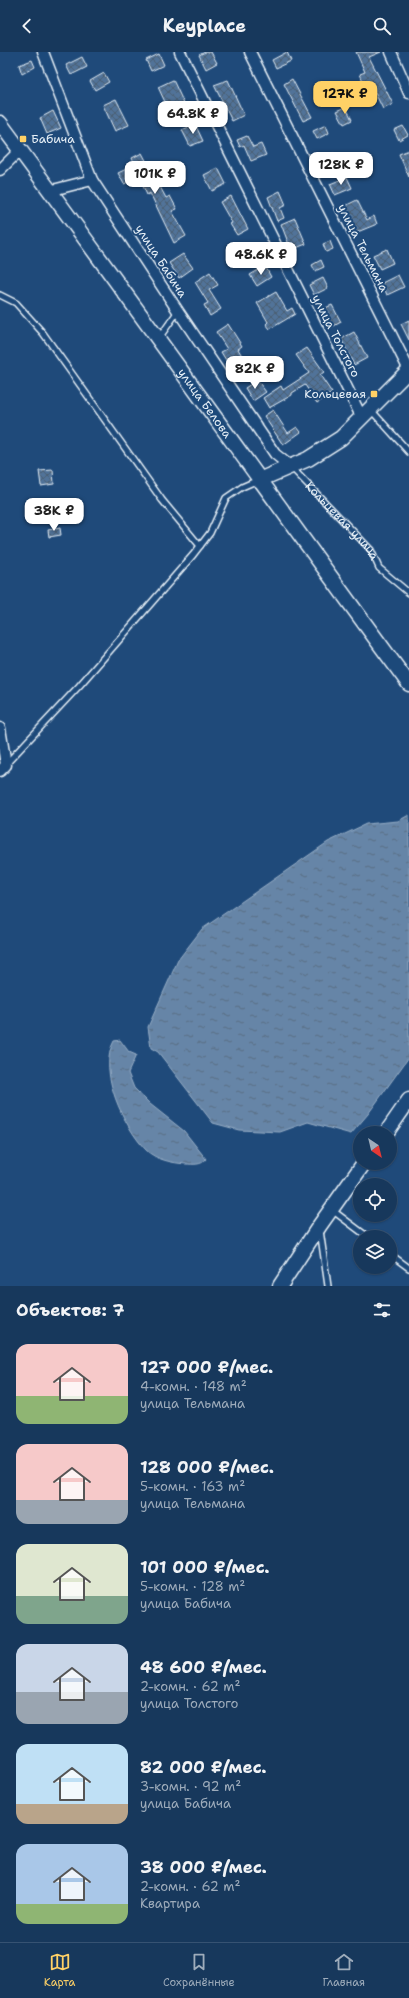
<!DOCTYPE html>
<html lang="ru">
<meta charset="utf-8">
<style>
body{margin:0;font-family:"Shantell Sans",sans-serif;background:#244365;color:#f1f3f6;height:100vh;display:flex;flex-direction:column;font-size:15px;white-space:nowrap}
*{box-sizing:border-box;margin:0}
p{font-size:13px;color:#9eacbb}
.icon{flex:none;width:22px;height:22px;fill:none;stroke:currentColor;stroke-width:2;stroke-linecap:round;stroke-linejoin:round}
.map{position:relative;height:1234px;overflow:hidden}
.side{display:flex;flex-direction:column;background:#17385c;flex:1}
.side>*{flex:none}
.needle{width:26px;rotate:145deg}
.buttons{position:absolute;left:353px;top:1074px;display:grid;gap:8px}
.buttons a{display:grid;place-items:center;width:44px;height:44px;border-radius:50%;background:#17385c;box-shadow:0 1px 3px #0004,0 0 0 1px #365272;font-size:20px}
.price{position:absolute;translate:-50% -34px;padding:0 9px;border-radius:8px;background:#fff;color:#222;font-size:13px;line-height:26px;filter:drop-shadow(0 1px 2px #0008)}
.price::after{content:'';position:absolute;left:50%;top:24px;width:12px;height:9px;margin-left:-6px;background:inherit;clip-path:polygon(0 0,100% 0,50% 100%)}
.price.selected{background:#ffd166;color:#111}
ul{padding:0;list-style:none}
li{display:flex;align-items:center;gap:12px;height:100px;padding:0 16px}
li span{display:grid;place-items:center;flex:none;width:112px;height:80px;border-radius:12px;color:#555}
li>.icon{margin-inline-start:auto}
span .icon{width:48px;height:48px;fill:#fffc;stroke-width:1}
li b{font-size:17px}
h2{display:flex;justify-content:space-between;align-items:center;height:48px;padding:0 16px;font-size:17px}
header{display:flex;justify-content:space-between;align-items:center;height:52px;padding:0 16px;background:#17385c;font-size:18px;font-weight:700}
.tabs{display:flex;justify-content:space-around;align-items:center;height:56px;border-top:1px solid #365272;background:#17385c;font-size:11px;color:#9eacbb}
.tabs a{display:grid;justify-items:center;gap:2px}
.tabs .selected{color:#ffd166}
.map>svg:first-child{display:block}
.water{fill:url(#water-ripples);stroke:#9ab0c7}
.building{fill:url(#building-cross-hatch);stroke:#e8f1f8}
.lines{fill:none;stroke-linecap:round;stroke-linejoin:round}
.service-casing{stroke:#e8f1f8;stroke-width:8}
.minor-casing{stroke:#e8f1f8;stroke-width:13}
.secondary-casing{stroke:#e8f1f8;stroke-width:17}
.service{stroke:#1f4a7a;stroke-width:5}
.minor{stroke:#1f4a7a;stroke-width:10}
.secondary{stroke:#1f4a7a;stroke-width:14}
.poi-dot{fill:#ffd166;stroke:#1f4a7a;stroke-width:1.5}
.labels{text-anchor:middle;dominant-baseline:central;stroke-width:4;stroke-linejoin:round;paint-order:stroke}
.poi-label{font-size:12px;fill:#e8f1f8;stroke:#1f4a7a;text-anchor:start}
.street-label{font-size:12px;fill:#e8f1f8;stroke:#1f4a7a}
</style>
<header><svg class="icon" aria-label="back" viewBox="0 0 24 24"><path d="M15 5l-7 7 7 7"/></svg>Keyplace<svg class="icon" aria-label="search" viewBox="0 0 24 24"><circle cx="10" cy="10" r="6"/><path d="M15 15l6 6"/></svg></header>
<div class="map">
<svg width="409" height="1234" viewBox="0 0 409 1234">
<defs>
<pattern id="water-ripples" width="26" height="14" patternUnits="userSpaceOnUse"><rect width="26" height="14" fill="#6685a7"/><path d="M2 4q2-2 4 0t4 0M15 11q2-2 4 0t4 0" fill="none" stroke="#596d82"/></pattern>
<pattern id="building-cross-hatch" width="8" height="8" patternUnits="userSpaceOnUse"><rect width="8" height="8" fill="#517399"/><path d="M0 0l8 8M0 8l8-8" fill="none" stroke="#4c5e72"/></pattern>
</defs>
<rect width="100%" height="100%" fill="#1f4a7a"/>
<filter id="ink" filterUnits="userSpaceOnUse"><feTurbulence type="fractalNoise" baseFrequency=".025" numOctaves="2"/><feDisplacementMap in="SourceGraphic" scale="8" xChannelSelector="R" yChannelSelector="G"/><feConvolveMatrix kernelMatrix="1 2 1 2 8 2 1 2 1" color-interpolation-filters="sRGB"/></filter>
<g filter="url(#ink)">
<g class="water">
<path d="M409,763V1005L368,1062L351,1082L308,1070L280,1080L239,1078L213,1071L158,1000L151,996L148,975L178,908L202,877L328,790L366,772L398,769Z"/>
<path d="M120,988L129,1000L136,1003L128,1021L134,1036L150,1052L184,1079L206,1107C201,1114 193,1112 186,1112C173,1111 156,1108 146,1098C124,1075 97,1019 114,989Z"/>
</g>
<g class="building">
<path d="M205,0H211L217,11L206,17L199,3Z"/>
<path d="M287,0L291,9L276,16L272,8Z"/>
<path d="M356,0H381L369,5L393,52L383,57L371,33L366,36L360,22L365,20Z"/>
<path d="M159,2L164,13L151,19L146,8Z"/>
<path d="M82,5L87,15L71,23L66,13Z"/>
<path d="M32,8L35,15L22,22L19,13Z"/>
<path d="M104,21L109,30L95,38L90,29Z"/>
<path d="M292,27L312,65L303,69L284,32Z"/>
<path d="M173,28L187,58L172,65L158,35Z"/>
<path d="M228,28L244,63L232,69L214,33Z"/>
<path d="M116,47L129,73L115,79L103,53Z"/>
<path d="M346,55L352,68L344,72L337,59Z"/>
<path d="M53,59L61,76L47,82L40,66Z"/>
<path d="M195,72L203,89L190,94L182,78Z"/>
<path d="M326,73L329,81L317,87L313,79Z"/>
<path d="M403,74L408,83L399,88L394,78Z"/>
<path d="M247,84L253,95L261,92L266,103L251,109L244,93L240,95L237,88Z"/>
<path d="M409,98V125L399,102Z"/>
<path d="M142,101L166,146L170,144L177,157L172,159L186,184L174,191L150,141L147,143L139,125L124,132L118,121L135,113L132,106Z"/>
<path d="M334,101L339,112L322,120L317,109Z"/>
<path d="M218,116L226,132L212,139L204,123Z"/>
<path d="M347,125L352,136L335,143L330,132Z"/>
<path d="M280,139L286,153L280,156L284,166L277,169L268,145Z"/>
<path d="M231,144L248,177L237,183L230,172L232,171L220,150Z"/>
<path d="M357,148L367,168L374,164L377,172L355,181L352,174L354,173L345,154Z"/>
<path d="M295,166L306,192L291,198L281,172Z"/>
<path d="M330,189L333,197L326,200L323,192Z"/>
<path d="M387,197L393,211L380,217L373,203Z"/>
<path d="M183,202L193,216L179,226L169,211Z"/>
<path d="M321,208L324,215L315,219L312,213Z"/>
<path d="M265,214L271,225L257,234L250,223Z"/>
<path d="M210,220L218,233L209,238L221,257L210,264L204,253L208,251L195,230Z"/>
<path d="M398,223L404,235L387,243L382,231Z"/>
<path d="M323,226L328,236L314,243L309,233Z"/>
<path d="M276,240L287,259L292,256L295,262L270,277L266,272L268,270L257,251Z"/>
<path d="M332,253L341,270L330,276L321,258Z"/>
<path d="M409,268V288L401,272Z"/>
<path d="M228,272L242,294L238,297L247,312L234,321L221,300L227,297L216,280Z"/>
<path d="M354,280L367,306L354,313L341,287Z"/>
<path d="M307,296L324,320L320,323L332,341L317,351L305,333L292,341V343L269,356L263,346L281,334L283,338L309,321L296,303Z"/>
<path d="M257,328L266,340L253,349L245,336Z"/>
<path d="M273,358L288,381L297,375L301,380L283,393L264,364Z"/>
<path d="M53,418L54,432L41,434L39,419Z"/>
<path d="M60,476L61,483L49,485L48,478Z"/>
</g>
<g class="lines">
<g class="service-casing">
<g id="service">
<path d="M0,243L16,251L43,281L162,448L200,494"/>
<path d="M159,286L178,259"/>
<path d="M371,358L409,400"/>
<path id="s1" d="M292,416L371,498L379,516L409,541"/>
<path d="M6,712L79,634L193,503L210,481L226,446L242,435L258,428"/>
<path d="M332,1158L368,1185"/>
<path d="M320,1178L328,1234"/>
<path d="M390,1202L409,1216"/>
</g>
</g>
<g class="minor-casing">
<g id="minor">
<path d="M43,0L92,128L178,259L275,402L290,414"/>
<path d="M180,0L362,366"/>
<path d="M250,0L409,318"/>
<path d="M391,0L409,41"/>
<path d="M0,118L20,98"/>
<path d="M49,139L92,128"/>
<path d="M0,676L6,713L0,719"/>
</g>
</g>
<g class="secondary-casing">
<g id="secondary">
<path id="s2" d="M0,71C138,257 272,446 409,632"/>
<path d="M259,428L308,407L341,386L409,318"/>
<path d="M386,1081L409,1048"/>
<path d="M280,1234L320,1173L364,1111"/>
</g>
</g>
<use href="#service" class="service"/>
<use href="#minor" class="minor"/>
<use href="#secondary" class="secondary"/>
</g>
</g>
<g class="poi-dot">
<rect x="19" y="83" width="8" height="8" rx="2"/>
<rect x="370" y="338" width="8" height="8" rx="2"/>
</g>
<g class="labels">
<g class="poi-label">
<text x="31" y="87">Бабича</text>
<text x="366" y="342" text-anchor="end">Кольцевая</text>
</g>
<g class="street-label">
<text transform="translate(363 196) rotate(63)">улица Тельмана</text>
<text transform="translate(161 209) rotate(57)">улица Бабича</text>
<text transform="translate(336 284) rotate(63)">улица Толстого</text>
<text stroke="none"><textPath href="#s2" startOffset="347">улица Белова</textPath></text>
<text stroke="none"><textPath href="#s1" startOffset="73">Кольцевая улица</textPath></text>
</g>
</g>
</svg>
<div class="buttons">
<a><svg class="needle" viewBox="-14 -14 28 28"><path d="M0-13l5 13h-10z" fill="#e53935"/><path d="M0 13l5-13h-10z" fill="#9eacbb"/></svg></a>
<a><svg class="icon" aria-label="locate" viewBox="0 0 24 24"><circle cx="12" cy="12" r="6"/><path d="M12 2v4M12 18v4M2 12h4M18 12h4"/></svg></a>
<a><svg class="icon" aria-label="layers" viewBox="0 0 24 24"><path d="M12 4l9 5-9 5-9-5zM3 14l9 5 9-5"/></svg></a>
</div>
<b class="price selected" style="left:345px;top:63px">127K ₽</b>
<b class="price" style="left:193px;top:83px">64.8K ₽</b>
<b class="price" style="left:341px;top:134px">128K ₽</b>
<b class="price" style="left:155px;top:143px">101K ₽</b>
<b class="price" style="left:261px;top:224px">48.6K ₽</b>
<b class="price" style="left:255px;top:338px">82K ₽</b>
<b class="price" style="left:54px;top:480px">38K ₽</b>
</div>
<section class="side">
<h2>Объектов: 7<svg class="icon" aria-label="filters" viewBox="0 0 24 24"><path d="M4 7h16M4 17h16"/><circle cx="9" cy="7" r="2"/><circle cx="15" cy="17" r="2"/></svg></h2>
<ul>
<li><span style="background:linear-gradient(#f6c9c9 65%,#8fb573 0)"><svg class="icon" aria-label="home" viewBox="0 0 24 24"><path d="M3 11l9-7 9 7M6 9v11h12V9"/></svg></span><div><b>127 000 ₽/мес.</b><p>4-комн. · 148 m²</p><p>улица Тельмана</p></div></li>
<li><span style="background:linear-gradient(#f6c9c9 70%,#9aa5b1 0)"><svg class="icon" aria-label="home" viewBox="0 0 24 24"><path d="M3 11l9-7 9 7M6 9v11h12V9"/></svg></span><div><b>128 000 ₽/мес.</b><p>5-комн. · 163 m²</p><p>улица Тельмана</p></div></li>
<li><span style="background:linear-gradient(#dfe7d0 65%,#7fa58c 0)"><svg class="icon" aria-label="home" viewBox="0 0 24 24"><path d="M3 11l9-7 9 7M6 9v11h12V9"/></svg></span><div><b>101 000 ₽/мес.</b><p>5-комн. · 128 m²</p><p>улица Бабича</p></div></li>
<li><span style="background:linear-gradient(#c9d6e8 60%,#9aa5b1 0)"><svg class="icon" aria-label="home" viewBox="0 0 24 24"><path d="M3 11l9-7 9 7M6 9v11h12V9"/></svg></span><div><b>48 600 ₽/мес.</b><p>2-комн. · 62 m²</p><p>улица Толстого</p></div></li>
<li><span style="background:linear-gradient(#bfe0f5 75%,#b9a48a 0)"><svg class="icon" aria-label="home" viewBox="0 0 24 24"><path d="M3 11l9-7 9 7M6 9v11h12V9"/></svg></span><div><b>82 000 ₽/мес.</b><p>3-комн. · 92 m²</p><p>улица Бабича</p></div></li>
<li><span style="background:linear-gradient(#a9c7e8 75%,#8fb573 0)"><svg class="icon" aria-label="home" viewBox="0 0 24 24"><path d="M3 11l9-7 9 7M6 9v11h12V9"/></svg></span><div><b>38 000 ₽/мес.</b><p>2-комн. · 62 m²</p><p>Квартира</p></div></li>
</ul>
</section>
<nav class="tabs">
<a class="selected"><svg class="icon" aria-label="map" viewBox="0 0 24 24"><path d="M3 6l6-2 6 2 6-2v14l-6 2-6-2-6 2zM9 4v14M15 6v14"/></svg>Карта</a>
<a><svg class="icon" aria-label="saved" viewBox="0 0 24 24"><path d="M7 4h10v16l-5-4-5 4z"/></svg>Сохранённые</a>
<a><svg class="icon" aria-label="home" viewBox="0 0 24 24"><path d="M3 11l9-7 9 7M6 9v11h12V9"/></svg>Главная</a>
</nav>
